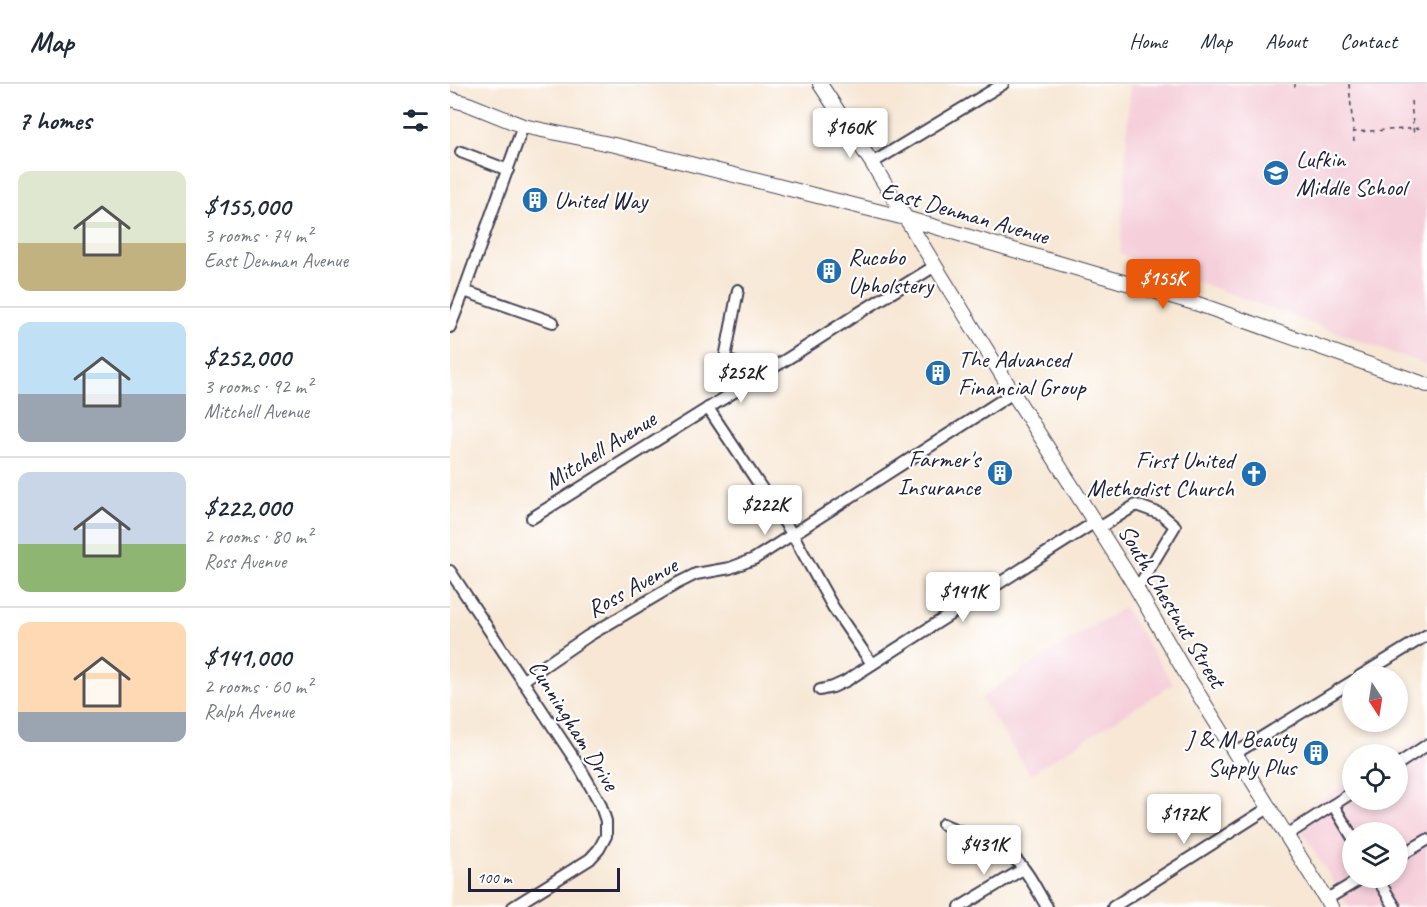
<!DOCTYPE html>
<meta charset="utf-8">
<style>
body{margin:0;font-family:Caveat,sans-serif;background:#f6f6f7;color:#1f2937;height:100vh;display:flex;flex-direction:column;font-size:22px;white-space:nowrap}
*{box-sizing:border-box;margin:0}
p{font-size:20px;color:#747a83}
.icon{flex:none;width:33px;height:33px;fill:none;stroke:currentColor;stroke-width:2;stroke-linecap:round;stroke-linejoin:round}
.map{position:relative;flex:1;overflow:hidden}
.drawer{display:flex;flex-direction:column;background:#fff;width:450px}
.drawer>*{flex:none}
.needle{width:39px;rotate:168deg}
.buttons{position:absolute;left:892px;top:582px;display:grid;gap:12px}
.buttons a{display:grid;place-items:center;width:66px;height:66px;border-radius:50%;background:#fff;box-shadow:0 3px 9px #0003;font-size:30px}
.scale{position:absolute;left:18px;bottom:15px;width:152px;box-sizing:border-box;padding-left:6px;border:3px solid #22223b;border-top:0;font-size:16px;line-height:21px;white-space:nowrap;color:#22223b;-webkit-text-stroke:4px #fff;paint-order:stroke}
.price{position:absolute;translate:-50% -51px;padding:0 14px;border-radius:6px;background:#fff;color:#222;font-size:20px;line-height:39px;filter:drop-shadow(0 2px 3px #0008)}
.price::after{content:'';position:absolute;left:50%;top:36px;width:18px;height:14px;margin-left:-9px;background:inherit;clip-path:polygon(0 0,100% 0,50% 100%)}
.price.on{background:#ea580c;color:#fff}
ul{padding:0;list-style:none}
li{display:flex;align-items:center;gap:18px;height:150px;padding:0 18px}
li+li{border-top:2px solid #e0e1e3}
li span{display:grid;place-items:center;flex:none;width:168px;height:120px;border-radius:12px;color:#555}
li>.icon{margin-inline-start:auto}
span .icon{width:72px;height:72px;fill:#fffc;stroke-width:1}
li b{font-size:26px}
h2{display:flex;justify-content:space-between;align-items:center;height:72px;padding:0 18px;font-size:26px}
header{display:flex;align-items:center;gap:36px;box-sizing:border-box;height:84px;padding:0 30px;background:#fff;border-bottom:2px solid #e0e1e3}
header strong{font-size:28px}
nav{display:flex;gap:33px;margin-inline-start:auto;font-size:21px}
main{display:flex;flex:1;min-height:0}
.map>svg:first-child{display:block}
.built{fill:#f5cfda;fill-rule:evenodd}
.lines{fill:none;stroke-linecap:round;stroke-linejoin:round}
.minor-casing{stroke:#424052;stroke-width:14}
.major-casing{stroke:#424052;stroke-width:16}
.path{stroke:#424052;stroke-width:1.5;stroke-dasharray:4.5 4.5;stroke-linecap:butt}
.minor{stroke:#fff;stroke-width:10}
.major{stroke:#fff;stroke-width:14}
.labels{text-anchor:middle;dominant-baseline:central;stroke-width:4.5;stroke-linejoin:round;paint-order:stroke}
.poi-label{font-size:24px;fill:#22223b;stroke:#fff;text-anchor:start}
.street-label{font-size:24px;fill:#22223b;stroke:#fff}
</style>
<header>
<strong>Map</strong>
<nav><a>Home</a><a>Map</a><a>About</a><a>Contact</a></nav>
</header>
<main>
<section class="drawer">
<h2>7 homes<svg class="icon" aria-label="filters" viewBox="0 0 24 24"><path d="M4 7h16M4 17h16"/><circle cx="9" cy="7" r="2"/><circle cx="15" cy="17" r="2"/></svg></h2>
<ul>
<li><span style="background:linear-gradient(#dfe7d0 60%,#c2b280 0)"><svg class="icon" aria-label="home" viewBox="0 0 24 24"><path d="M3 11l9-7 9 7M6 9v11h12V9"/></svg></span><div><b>$155,000</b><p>3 rooms · 74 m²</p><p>East Denman Avenue</p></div></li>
<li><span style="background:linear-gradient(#bfe0f5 60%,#9aa5b1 0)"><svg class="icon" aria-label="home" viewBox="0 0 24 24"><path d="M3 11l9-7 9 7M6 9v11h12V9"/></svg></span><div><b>$252,000</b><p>3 rooms · 92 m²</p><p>Mitchell Avenue</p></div></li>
<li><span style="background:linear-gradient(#c9d6e8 60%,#8fb573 0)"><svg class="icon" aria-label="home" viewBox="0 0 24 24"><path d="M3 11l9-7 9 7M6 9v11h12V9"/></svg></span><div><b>$222,000</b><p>2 rooms · 80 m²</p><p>Ross Avenue</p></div></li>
<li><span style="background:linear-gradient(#ffd9b3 75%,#9aa5b1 0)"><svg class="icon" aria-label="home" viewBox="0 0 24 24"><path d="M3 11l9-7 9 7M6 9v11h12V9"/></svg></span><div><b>$141,000</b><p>2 rooms · 60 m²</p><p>Ralph Avenue</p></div></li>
</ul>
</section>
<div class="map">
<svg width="977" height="823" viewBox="0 0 977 823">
<rect width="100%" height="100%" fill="#fff"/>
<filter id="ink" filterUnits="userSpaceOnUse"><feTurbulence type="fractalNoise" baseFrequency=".0167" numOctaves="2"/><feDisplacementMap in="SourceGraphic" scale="12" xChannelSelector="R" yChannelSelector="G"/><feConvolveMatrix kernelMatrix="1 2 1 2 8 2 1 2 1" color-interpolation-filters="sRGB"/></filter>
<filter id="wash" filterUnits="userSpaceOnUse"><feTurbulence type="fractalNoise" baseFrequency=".008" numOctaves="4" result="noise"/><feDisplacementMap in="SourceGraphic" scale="24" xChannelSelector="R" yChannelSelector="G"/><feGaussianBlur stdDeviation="1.35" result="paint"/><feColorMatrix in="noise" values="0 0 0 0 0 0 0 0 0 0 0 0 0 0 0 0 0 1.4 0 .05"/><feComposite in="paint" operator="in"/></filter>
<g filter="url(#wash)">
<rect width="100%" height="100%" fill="#f7e7d4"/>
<g class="built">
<path d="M680,0H977V281L670,170Z"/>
<path d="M674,523L723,600L580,690L531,614L596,571Z"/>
<path d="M977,651V823H899L843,733L903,697V716H948V670H945ZM903,748H948V794H903Z"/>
</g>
</g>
<g filter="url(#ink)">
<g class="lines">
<g class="minor-casing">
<g id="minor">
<path d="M11,68L58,86"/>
<path d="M422,79L553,0"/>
<path d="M288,206L275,274L278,277L316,288"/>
<path d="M14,207L103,238"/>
<path d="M0,243L14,207L73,42"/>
<path d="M258,324L343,451L383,523L422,580"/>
<path d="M82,434L345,270L404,232L485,182"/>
<path d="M649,444L686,421L711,430L725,442L687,505"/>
<path d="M0,487L129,682L150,719L156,737V752L149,765L140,775L63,823"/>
<path d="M910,592L977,551"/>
<path d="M72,597L138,552L228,499L246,490L280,484L304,475L563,309"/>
<path d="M370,606L383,603L396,597L645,438"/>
<path d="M786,669L903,597"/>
<path d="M948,680L977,661"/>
<path d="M883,721L903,754"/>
<path d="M493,740C514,750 549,759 565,775C579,788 587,807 597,823"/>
<path d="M837,751L903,708"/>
<path d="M948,773L977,756"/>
<path d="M927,794L945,823"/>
<path d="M877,815L912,794"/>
<path d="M510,823L573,785"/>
<path d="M663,823L820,723"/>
</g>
</g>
<g class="major-casing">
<g id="major">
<path d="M370,0L422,79L563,309L685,502L739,595L881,823"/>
<path d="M0,15L18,20L73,42L169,62L455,134L748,220L977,301"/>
</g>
</g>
<g class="path">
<path d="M845,0V3"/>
<path d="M899,0L904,57"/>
<path d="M961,17L964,53"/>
<path d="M902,48L972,44"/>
</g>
<use href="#minor" class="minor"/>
<use href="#major" class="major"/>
</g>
</g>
<defs>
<g id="school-disc" transform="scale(1.35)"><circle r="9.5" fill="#1f6fb2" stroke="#fff"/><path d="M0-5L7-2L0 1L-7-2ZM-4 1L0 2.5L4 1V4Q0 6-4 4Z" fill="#fff"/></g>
<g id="building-disc" transform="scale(1.35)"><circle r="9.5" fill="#1f6fb2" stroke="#fff"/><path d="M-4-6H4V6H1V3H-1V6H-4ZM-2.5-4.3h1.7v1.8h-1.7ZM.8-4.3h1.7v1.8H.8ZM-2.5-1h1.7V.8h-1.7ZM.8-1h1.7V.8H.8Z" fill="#fff"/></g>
<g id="church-disc" transform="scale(1.35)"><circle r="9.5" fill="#1f6fb2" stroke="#fff"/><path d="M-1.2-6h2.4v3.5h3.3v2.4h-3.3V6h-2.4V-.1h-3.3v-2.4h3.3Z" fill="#fff"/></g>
</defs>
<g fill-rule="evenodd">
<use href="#school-disc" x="826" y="89"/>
<use href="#building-disc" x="85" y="116"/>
<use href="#building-disc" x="379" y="187"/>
<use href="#building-disc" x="488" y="289"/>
<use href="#building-disc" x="550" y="389"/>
<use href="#church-disc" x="804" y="390"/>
<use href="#building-disc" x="866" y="669"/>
</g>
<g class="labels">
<g class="poi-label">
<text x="846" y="75">Lufkin<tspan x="846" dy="28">Middle School</tspan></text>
<text x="104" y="116">United Way</text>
<text x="398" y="173">Rucobo<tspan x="398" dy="28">Upholstery</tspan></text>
<text x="508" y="275">The Advanced<tspan x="508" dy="28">Financial Group</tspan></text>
<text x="530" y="375" text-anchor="end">Farmer's<tspan x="530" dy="28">Insurance</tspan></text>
<text x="784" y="376" text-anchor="end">First United<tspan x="784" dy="28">Methodist Church</tspan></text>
<text x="846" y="655" text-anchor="end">J &amp; M Beauty<tspan x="846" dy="28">Supply Plus</tspan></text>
</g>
<g class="street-label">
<text transform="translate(515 129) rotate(16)">East Denman Avenue</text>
<text transform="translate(150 366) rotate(-32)">Mitchell Avenue</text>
<text transform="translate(182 503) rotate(-29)">Ross Avenue</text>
<text transform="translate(722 522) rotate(59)">South Chestnut Street</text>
<text transform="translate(124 641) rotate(58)">Cunningham Drive</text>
</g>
</g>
</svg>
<div class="buttons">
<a><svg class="needle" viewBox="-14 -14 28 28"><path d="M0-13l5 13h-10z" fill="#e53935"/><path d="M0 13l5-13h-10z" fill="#747a83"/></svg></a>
<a><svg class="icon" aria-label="locate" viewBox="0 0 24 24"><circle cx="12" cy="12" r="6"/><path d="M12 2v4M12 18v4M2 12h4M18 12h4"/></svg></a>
<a><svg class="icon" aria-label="layers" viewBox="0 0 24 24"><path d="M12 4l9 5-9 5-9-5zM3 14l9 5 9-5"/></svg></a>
</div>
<div class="scale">100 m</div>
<b class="price" style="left:400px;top:75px">$160K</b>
<b class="price on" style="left:713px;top:226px">$155K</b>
<b class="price" style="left:291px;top:320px">$252K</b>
<b class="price" style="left:315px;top:452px">$222K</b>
<b class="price" style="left:513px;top:539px">$141K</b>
<b class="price" style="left:734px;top:761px">$172K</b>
<b class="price" style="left:534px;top:792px">$431K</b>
</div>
</main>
